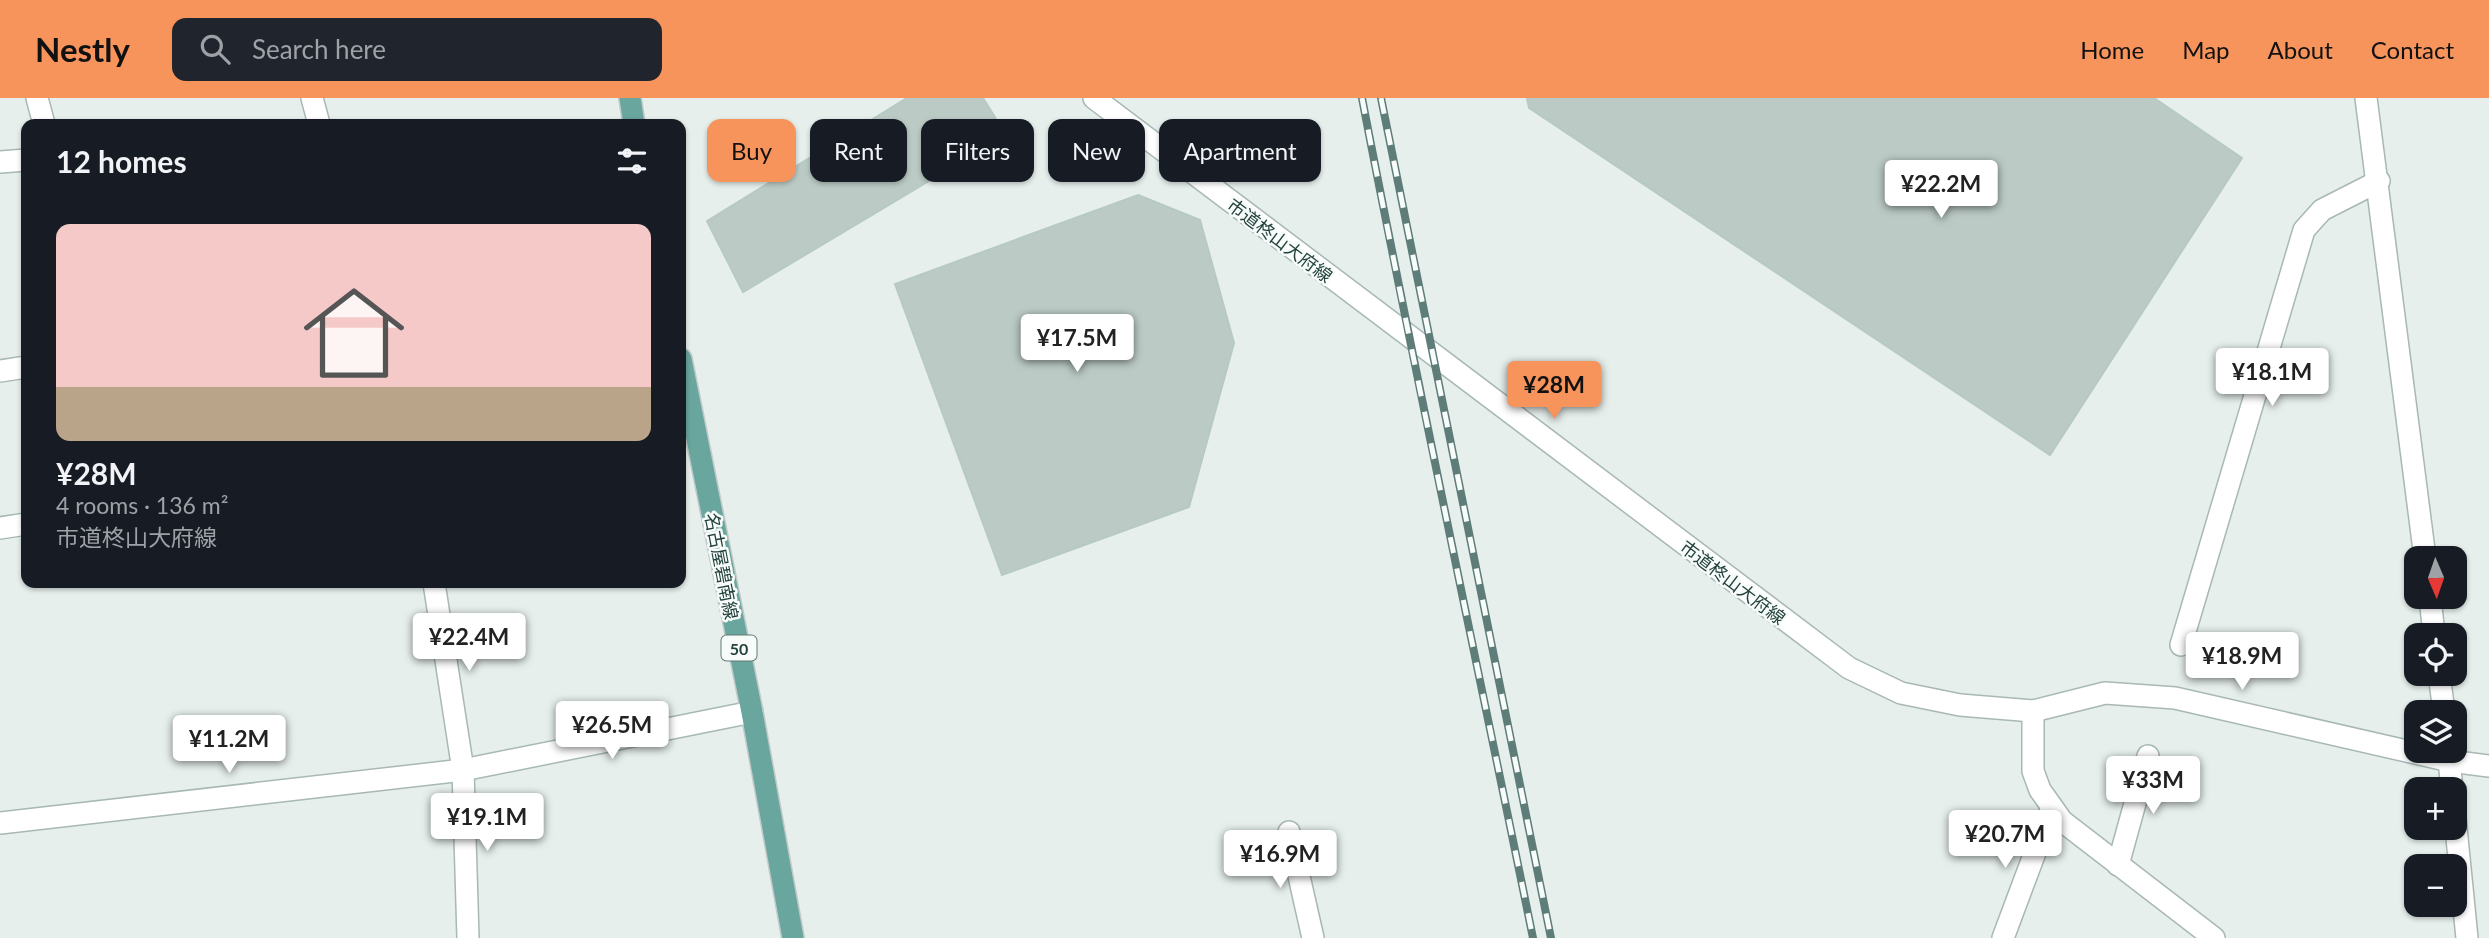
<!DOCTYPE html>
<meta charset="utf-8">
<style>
body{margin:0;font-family:Lato,"Noto Sans JP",sans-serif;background:#20242c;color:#f1f3f6;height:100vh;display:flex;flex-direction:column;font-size:26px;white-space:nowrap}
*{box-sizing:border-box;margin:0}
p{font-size:23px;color:#9ea1a6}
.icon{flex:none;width:38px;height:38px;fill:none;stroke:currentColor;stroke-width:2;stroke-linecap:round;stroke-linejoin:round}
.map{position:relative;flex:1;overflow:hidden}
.panel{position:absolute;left:21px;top:21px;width:665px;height:469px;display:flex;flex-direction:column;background:#171b24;border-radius:14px;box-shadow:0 2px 5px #0004}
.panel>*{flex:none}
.guide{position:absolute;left:707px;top:21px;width:665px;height:63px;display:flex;gap:14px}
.needle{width:46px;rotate:178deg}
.tools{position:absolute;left:2404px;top:448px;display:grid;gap:14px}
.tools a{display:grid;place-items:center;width:63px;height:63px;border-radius:14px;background:#171b24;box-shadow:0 2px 5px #0004;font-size:35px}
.price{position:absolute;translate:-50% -60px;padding:0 16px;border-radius:7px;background:#fff;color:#222;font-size:23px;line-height:46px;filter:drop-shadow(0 2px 4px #0008)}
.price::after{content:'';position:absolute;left:50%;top:42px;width:21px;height:16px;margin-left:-10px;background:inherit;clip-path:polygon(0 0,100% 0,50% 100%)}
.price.active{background:#f7945c;color:#111}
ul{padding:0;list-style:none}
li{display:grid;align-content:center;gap:14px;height:371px;padding:0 35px}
li span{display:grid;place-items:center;height:217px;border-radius:14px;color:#555}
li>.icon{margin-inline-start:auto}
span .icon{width:126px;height:126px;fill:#fffc;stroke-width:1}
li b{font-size:30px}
h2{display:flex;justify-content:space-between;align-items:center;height:84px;padding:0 35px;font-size:30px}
.chip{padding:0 24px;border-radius:14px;background:#171b24;box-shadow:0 2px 5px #0004;font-size:24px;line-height:63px}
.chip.active{background:#f7945c;color:#111}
header{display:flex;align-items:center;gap:42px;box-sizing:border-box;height:98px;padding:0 35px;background:#f7945c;color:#111}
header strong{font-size:33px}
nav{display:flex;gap:38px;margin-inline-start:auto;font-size:24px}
.search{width:490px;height:63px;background:#20242c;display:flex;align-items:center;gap:18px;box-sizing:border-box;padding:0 24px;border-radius:14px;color:#9ea1a6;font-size:26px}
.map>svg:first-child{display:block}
.building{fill:#bbcac5;stroke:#b7c9c4;stroke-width:2}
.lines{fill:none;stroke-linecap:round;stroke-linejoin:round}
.minor-casing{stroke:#a8b8b4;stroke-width:24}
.tertiary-casing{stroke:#a8b8b4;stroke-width:24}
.primary-casing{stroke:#c1cac9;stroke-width:24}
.minor{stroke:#fff;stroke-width:21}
.tertiary{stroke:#fff;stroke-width:21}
.primary{stroke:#69a69d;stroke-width:21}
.rail-casing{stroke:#5e7d78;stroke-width:8}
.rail{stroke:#f7fbf9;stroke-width:5;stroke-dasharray:16;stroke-linecap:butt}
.labels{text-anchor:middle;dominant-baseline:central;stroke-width:5;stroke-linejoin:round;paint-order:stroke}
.shield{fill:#f7fbf9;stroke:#637a75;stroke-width:2}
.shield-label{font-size:16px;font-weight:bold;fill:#23423d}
.street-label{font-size:18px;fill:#23423d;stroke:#f7fbf9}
</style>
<header>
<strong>Nestly</strong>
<div class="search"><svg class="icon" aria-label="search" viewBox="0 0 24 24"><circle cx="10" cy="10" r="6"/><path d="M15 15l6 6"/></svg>Search here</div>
<nav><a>Home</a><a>Map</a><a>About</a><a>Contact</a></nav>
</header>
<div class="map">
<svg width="2489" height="840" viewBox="0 0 2489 840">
<rect width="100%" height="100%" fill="#e6efec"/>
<g class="building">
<path d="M907,0H983L1006,37L743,194L707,123Z"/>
<path d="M1527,0H2154L2242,60L2050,357L1529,10Z"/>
<path d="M1138,97L1200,122L1234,245L1189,409L1002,477L895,186Z"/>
</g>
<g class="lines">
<g class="minor-casing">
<g id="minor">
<path d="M37,0L44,26"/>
<path d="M312,0L319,26"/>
<path d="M1094,0L1849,570L1901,595L1960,607L2033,613V673L2040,692L2062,723L2214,840"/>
<path d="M0,64L26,62"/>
<path d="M0,273L26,269"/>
<path d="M0,430L26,426"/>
<path d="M434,485L463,672L468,840"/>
<path d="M2181,547L2304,132L2322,112L2379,83"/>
<path d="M0,725L463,672L752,614"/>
<path d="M1289,734L1313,840"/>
<path d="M2118,767L2148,658"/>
<path d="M2003,840L2052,709"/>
</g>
</g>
<g class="tertiary-casing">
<g id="tertiary">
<path d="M2366,0L2425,460"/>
<path d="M2430,499L2434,537"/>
<path d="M2439,576L2444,614"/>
<path d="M2033,613L2105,595L2175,600L2450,663L2489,668"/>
<path d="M2448,653L2452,691"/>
<path d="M2455,720L2467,840"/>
</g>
</g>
<g class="primary-casing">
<g id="primary">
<path d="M630,0L634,26"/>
<path d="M681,261L752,614L793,840"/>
</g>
</g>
<use href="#minor" class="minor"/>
<use href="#tertiary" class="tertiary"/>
<use href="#primary" class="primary"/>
<g class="rail-casing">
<g id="rail">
<path d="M1362,0C1416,281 1476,560 1533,840"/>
<path d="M1381,0L1551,840"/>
</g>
</g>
<use href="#rail" class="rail"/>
</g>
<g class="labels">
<rect class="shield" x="721.5" y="537.5" width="35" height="25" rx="5"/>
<g class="shield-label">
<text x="739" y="550">50</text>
</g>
<g class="street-label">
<text transform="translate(1280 142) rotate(37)">市道柊山大府線</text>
<text transform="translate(722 468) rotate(79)">名古屋碧南線</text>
<text transform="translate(1733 484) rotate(37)">市道柊山大府線</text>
</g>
</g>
</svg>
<div class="tools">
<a><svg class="needle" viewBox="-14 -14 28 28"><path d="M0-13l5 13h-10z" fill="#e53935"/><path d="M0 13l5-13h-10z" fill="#9ea1a6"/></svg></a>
<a><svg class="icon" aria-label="locate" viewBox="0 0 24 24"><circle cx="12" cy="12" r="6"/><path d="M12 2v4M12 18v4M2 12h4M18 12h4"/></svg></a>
<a><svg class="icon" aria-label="layers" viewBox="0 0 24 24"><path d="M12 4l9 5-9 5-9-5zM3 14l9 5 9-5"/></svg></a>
<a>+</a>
<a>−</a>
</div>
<b class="price" style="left:1941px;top:122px">¥22.2M</b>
<b class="price" style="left:1077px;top:276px">¥17.5M</b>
<b class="price" style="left:2272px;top:310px">¥18.1M</b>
<b class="price active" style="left:1554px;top:323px">¥28M</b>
<b class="price" style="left:469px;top:575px">¥22.4M</b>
<b class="price" style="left:2242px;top:594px">¥18.9M</b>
<b class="price" style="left:612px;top:663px">¥26.5M</b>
<b class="price" style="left:229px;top:677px">¥11.2M</b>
<b class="price" style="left:2153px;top:718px">¥33M</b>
<b class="price" style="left:487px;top:755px">¥19.1M</b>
<b class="price" style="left:2005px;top:772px">¥20.7M</b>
<b class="price" style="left:1280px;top:792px">¥16.9M</b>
<div class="guide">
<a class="chip active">Buy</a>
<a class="chip">Rent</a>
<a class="chip">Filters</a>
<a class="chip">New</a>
<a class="chip">Apartment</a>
</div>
<section class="panel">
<h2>12 homes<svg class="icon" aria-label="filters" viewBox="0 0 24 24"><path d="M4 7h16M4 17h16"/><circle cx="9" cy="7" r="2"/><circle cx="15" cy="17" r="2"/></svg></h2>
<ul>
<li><span style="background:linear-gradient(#f6c9c9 75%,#b9a48a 0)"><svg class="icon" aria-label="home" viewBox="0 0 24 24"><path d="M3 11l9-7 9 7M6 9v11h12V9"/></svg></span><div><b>¥28M</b><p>4 rooms · 136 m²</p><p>市道柊山大府線</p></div></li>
</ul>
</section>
</div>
